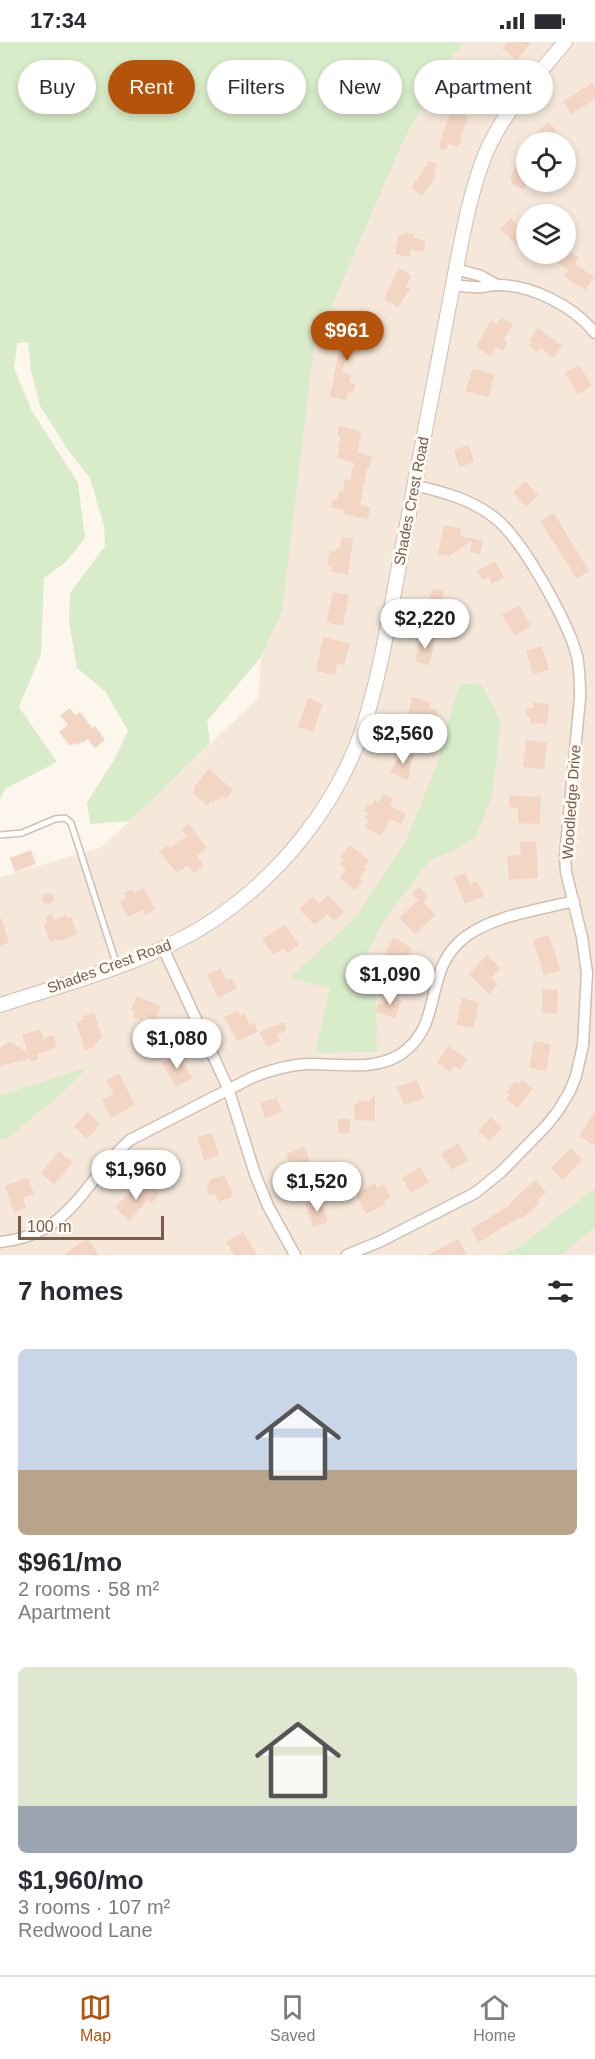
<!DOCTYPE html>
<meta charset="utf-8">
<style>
body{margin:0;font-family:Helvetica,sans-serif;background:#f7f7f7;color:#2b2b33;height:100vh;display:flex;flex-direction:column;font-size:22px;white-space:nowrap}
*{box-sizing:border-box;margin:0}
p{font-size:20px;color:#7c7c81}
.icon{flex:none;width:33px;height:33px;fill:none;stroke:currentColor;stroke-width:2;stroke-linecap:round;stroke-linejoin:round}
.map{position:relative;height:1213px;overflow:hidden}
.details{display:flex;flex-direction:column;background:#fff;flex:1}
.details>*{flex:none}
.hud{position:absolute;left:18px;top:18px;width:560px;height:54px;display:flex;gap:12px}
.controls{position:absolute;left:516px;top:90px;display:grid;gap:12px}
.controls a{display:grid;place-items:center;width:60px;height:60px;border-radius:50%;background:#fff;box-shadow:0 3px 9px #0003;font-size:30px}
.scale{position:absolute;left:18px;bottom:15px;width:146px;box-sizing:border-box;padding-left:6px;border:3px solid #7a5c4d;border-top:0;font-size:16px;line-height:21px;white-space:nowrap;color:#7a5c4d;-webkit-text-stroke:4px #fffaf3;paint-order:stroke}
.price{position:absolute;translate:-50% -51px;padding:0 14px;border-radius:21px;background:#fff;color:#222;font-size:20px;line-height:39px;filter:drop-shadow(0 2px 3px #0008)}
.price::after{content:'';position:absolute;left:50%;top:36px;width:18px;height:14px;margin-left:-9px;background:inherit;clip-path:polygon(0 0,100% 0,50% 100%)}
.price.current{background:#b45309;color:#fff}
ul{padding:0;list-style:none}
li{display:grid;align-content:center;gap:12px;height:318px;padding:0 18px}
li span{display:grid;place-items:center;height:186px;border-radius:9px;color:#555}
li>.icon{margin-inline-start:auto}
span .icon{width:108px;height:108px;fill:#fffc;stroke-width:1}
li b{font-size:26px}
h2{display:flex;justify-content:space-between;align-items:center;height:72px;padding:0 18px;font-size:26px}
.chip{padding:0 21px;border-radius:27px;background:#fff;box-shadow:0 3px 9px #0003;font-size:21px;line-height:54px}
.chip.current{background:#b45309;color:#fff}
.status{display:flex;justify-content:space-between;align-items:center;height:42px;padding:0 30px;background:#fff;direction:ltr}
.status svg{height:16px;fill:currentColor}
.tab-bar{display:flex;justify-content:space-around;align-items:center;height:84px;border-top:2px solid #e1e1e2;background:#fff;font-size:16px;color:#7c7c81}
.tab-bar a{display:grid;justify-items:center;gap:3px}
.tab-bar .current{color:#b45309}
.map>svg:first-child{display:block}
.residential{fill:#f5e8da;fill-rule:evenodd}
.green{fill:#d8ecc9}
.building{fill:#f3d5c3}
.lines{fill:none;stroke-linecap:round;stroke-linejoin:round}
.service-casing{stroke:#d1beb0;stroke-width:8}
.minor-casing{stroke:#d1beb0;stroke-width:13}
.tertiary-casing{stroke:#d1beb0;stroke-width:16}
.service{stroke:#fff;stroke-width:5}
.minor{stroke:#fff;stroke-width:10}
.tertiary{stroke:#fff;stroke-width:14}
.labels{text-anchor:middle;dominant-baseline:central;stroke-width:6;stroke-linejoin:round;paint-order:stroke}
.street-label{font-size:15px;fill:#7a5c4d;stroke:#fffaf3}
</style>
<div class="status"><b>17:34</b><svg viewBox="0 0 49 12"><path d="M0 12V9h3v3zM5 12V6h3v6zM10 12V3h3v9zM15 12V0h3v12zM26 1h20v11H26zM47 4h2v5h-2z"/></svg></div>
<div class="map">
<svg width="595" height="1213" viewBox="0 0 595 1213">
<rect width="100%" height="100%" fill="#fdf6ec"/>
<path class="residential" d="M440,0H595V1213H0V835L102,805L258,656L284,320ZM526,100H566V140H526ZM526,172H566V212H526Z"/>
<g class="green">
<path d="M0,0H465L450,16L403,99L314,305L282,569L261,615L207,679L210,701L130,779L90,782L87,761L115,716L128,689L105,649L77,626L69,580L70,551L105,504L104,484L90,436L68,408L40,364L31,329L28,300L17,301L14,326L32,369L78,441L85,496L66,520L44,536L41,612L19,665L57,720L5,747L0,758Z"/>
<path d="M480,641L501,678L492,753L476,795L457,807L429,819L387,874L365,915L376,947L377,1010L315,1011L330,946L290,936L356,875L405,801L437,722L459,643Z"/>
<path d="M88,1025L62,1051L8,1096L0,1098V1053Z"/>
<path d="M595,1146V1185L561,1213H502L519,1205Z"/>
</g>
<g class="building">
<path d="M507,0H531L516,19L502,6Z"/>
<path d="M592,41L595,46V57L571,72L563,59Z"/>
<path d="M451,68L468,75L460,95L462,96L458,105L449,102L447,106L442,109L439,103Z"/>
<path d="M548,80L557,89L553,93L560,100H527Z"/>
<path d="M521,116L526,119V141L524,147L511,142L513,137H510L517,119L519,120Z"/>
<path d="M428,119L437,122L434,132L436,134L422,154L411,146L426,125Z"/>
<path d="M511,176L526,192V211L500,187Z"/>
<path d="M404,190L415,192L414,196L426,199L423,210L411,207L409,215L395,212L399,192L404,193Z"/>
<path d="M566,207L579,216L575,222L594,235L585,248L564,234L568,228L551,216L554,212H566Z"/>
<path d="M398,226L409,231V233L411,234L406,245L410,247L398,265L384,258Z"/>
<path d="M501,275L513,282L504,298L507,300L503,309L496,305L491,314L476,305L491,278L497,282Z"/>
<path d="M354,282L363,284L362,289L367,290L360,314L349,311V314H346L342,331L351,332L349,340L355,342L353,351L348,350L346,358L330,355L340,303H342L345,291L349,292L350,286H353Z"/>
<path d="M538,286L562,304L553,316L541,306L537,310L529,304L532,300L529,298Z"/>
<path d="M579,323L592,344L578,352L565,331Z"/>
<path d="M473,327L494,332L489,355L465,349Z"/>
<path d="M339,384L361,389L358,411L372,414L369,426H367L360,463L370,465L368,477L343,472L344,468L331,465L333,458H337L339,448L343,449L345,437L350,438L354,421L337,416L341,395L337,394Z"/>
<path d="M469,403L474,420L459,425L454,408Z"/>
<path d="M525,439L538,453L526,465L513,451Z"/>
<path d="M554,471L589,529L577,537L540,479Z"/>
<path d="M444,483L461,486L460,494L483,499L480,512L470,510L472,499L449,514L438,512Z"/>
<path d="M342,495L353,497L348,533L331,530L332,524L327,523L330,509L335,510L336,506H340Z"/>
<path d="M495,519L504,535L492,542L488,535L482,538L477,529Z"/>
<path d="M432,547L444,549L438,579L425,576Z"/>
<path d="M333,550L349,553L343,584L326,580Z"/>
<path d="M519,563L531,584L515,594L502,573Z"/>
<path d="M421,592L435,595L430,623L415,620Z"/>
<path d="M323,595L350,601L344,623L337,622L335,633L316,629Z"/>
<path d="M542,604L549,628L533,632L526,609Z"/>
<path d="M412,655L431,660L429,666L438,668L436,679L408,674Z"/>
<path d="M308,656L323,662L313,690L298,685Z"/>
<path d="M533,660L549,662L547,682L531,681V675H526L527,665L533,666Z"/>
<path d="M70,666L75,673L80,670L92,686L95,684L105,698L95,706L88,697L82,701L81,700L77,703L75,701L70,704L59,690L68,683L60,673Z"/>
<path d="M526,698L547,701L544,727L523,725Z"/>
<path d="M403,707L415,713L410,723L411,724L408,730L411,731L407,739L390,730Z"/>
<path d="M209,727L233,748L226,757L222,754L218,759L216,758L213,761L211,759L207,763L192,751L195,748L193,746Z"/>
<path d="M383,752L393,757L390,764L406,772L401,782L390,777L381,794L365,785L369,778L365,776L368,771L364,769L367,762L371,764L375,758L379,760Z"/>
<path d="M509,753L541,755L540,782L518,781V766L509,765Z"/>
<path d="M189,782L207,806L197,814L204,824L194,831L188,823L177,831L159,809L168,803L170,806L187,794L182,788Z"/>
<path d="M536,799L538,836L509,838L507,814L521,813L520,800Z"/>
<path d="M350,803L369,818L363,825L366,828L359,837L363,839L355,848L340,836L346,827L340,822L344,817L340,815Z"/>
<path d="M31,808L36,822L15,830L10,816Z"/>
<path d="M465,831L470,842L477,839L484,854L465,862L454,836Z"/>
<path d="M419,845L428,854L423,860L435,873L415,892L399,876L418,858L412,851Z"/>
<path d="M144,846L155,868L145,873L143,868L128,875L120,860L126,856L124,851L133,847L134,851Z"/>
<circle cx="48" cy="856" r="5.5"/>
<path d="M328,853L344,870L334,879L327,872L315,883L299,867L312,855L319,861Z"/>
<path d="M52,872L54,878L66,873L67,876L71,874L77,892L63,898H57L50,900L44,883L47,882L45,875Z"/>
<path d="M0,877H2L9,901L0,904Z"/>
<path d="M285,883L299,903L287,911L284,906L274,913L262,897Z"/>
<path d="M549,893L560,928L544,933L533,898Z"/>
<path d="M394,895L412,906L400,927L382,917Z"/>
<path d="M487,913L501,926L491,936L498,942L489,952L469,932Z"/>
<path d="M220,926L227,939L231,936L237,946L218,956L207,933Z"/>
<path d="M543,947L558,948L557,972L542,971Z"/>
<path d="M387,952L402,958L395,976L375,969L379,961L383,962Z"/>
<path d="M137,954L161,964L155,979L144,974L142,979L133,975L135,970L131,968Z"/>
<path d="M462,956L479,960L474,986L456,983Z"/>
<path d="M238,969L240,973L245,972L250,983L254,981L258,990L237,999L224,975Z"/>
<path d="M94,971L102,996L98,997L99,1000L94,1002L95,1005L85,1008L76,980L84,977L83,974Z"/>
<path d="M284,980L287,988L277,993L280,999L267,1005L259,990Z"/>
<path d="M40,987L43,996L53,993L57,1005L37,1012L38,1017L31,1020L30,1017L0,1024V1007L2,1004L10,1000L28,1011L22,993Z"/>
<path d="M534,999L551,1002L546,1029L529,1026Z"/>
<path d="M448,1004L467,1017L460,1028L454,1024L450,1030L437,1020Z"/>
<path d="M178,1012L192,1036L176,1045L162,1021Z"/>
<path d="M119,1031L135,1063L111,1076L102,1058L114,1052L106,1038Z"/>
<path d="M417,1038L424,1056L404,1063L397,1045Z"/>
<path d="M522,1038L533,1046L518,1066L506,1057L510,1052L507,1050L515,1039L519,1042Z"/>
<path d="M375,1052V1079L355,1078L354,1062H358V1059H369Z"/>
<path d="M277,1056L282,1070L265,1076L260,1061Z"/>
<path d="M595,1069V1104L579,1094Z"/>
<path d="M87,1070L100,1082L87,1097L74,1085Z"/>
<path d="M491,1075L502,1086L490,1099L478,1089Z"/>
<rect x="338" y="1077" width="12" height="14"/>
<path d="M212,1091L219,1114L204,1118L197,1095Z"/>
<path d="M458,1101L468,1118L452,1128L441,1112Z"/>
<path d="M305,1105L313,1130L302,1134L299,1128L292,1130L286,1112Z"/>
<path d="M571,1106L582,1118L563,1138L551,1126Z"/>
<path d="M59,1109L73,1121L54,1143L41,1131Z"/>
<path d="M420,1125L429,1140L411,1151L402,1136Z"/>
<path d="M224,1133L232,1150L231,1151L232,1155L218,1160L215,1151L209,1154L207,1145L210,1138Z"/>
<path d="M28,1136L34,1152L23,1156L26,1166L14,1170L5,1144Z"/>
<path d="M535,1138L546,1150L537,1159L539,1161L522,1177L520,1175L479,1200L471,1187L510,1163L509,1162Z"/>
<path d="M375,1141L377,1146L384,1142L390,1155L384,1159L385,1163L366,1172L357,1154L358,1150Z"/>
<path d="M147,1142L159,1152L151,1162L148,1158L129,1179L115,1166L134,1145L139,1150Z"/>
<path d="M320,1156L328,1180L313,1185L305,1162Z"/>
<path d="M243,1190L257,1213H234L226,1200Z"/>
<path d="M87,1196L99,1213H63Z"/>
<path d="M458,1197L467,1213H428Z"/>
</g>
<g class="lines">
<g class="service-casing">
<path id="service" d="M0,793L22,791L55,777L65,776L71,781L117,924"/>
</g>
<g class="minor-casing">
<g id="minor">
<path d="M456,227L481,234L497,243"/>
<path d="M453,243C462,244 472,246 481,245C486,245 491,243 495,243C530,242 574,264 595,291"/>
<path d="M163,906L228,1046L255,1132L268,1164L295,1213"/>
<path d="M0,1200C72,1193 84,1138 130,1098L253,1035C271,1028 288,1023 307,1022C337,1021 374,1030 401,1012C446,981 421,929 465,895C495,873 539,868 574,859"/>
<path d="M347,1213L379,1200L475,1151L501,1130L546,1084L558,1069L570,1049L576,1034L583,1003L587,931L582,895L566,830L565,814L580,656C580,642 580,628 577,614C568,580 523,498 495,476C471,457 443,450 414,443"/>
</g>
</g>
<g class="tertiary-casing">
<path id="tertiary" d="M0,963C74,939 154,919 218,875C284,829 337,762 363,686C382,627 391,564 403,503C419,418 435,333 452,248C461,202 468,156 485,113C503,70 536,35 565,0"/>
</g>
<use href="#service" class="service"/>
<use href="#minor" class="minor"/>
<use href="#tertiary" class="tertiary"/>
</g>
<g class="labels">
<g class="street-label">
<text transform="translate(411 459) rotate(-79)">Shades Crest Road</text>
<text transform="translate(571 760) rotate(-86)">Woodledge Drive</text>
<text transform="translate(109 924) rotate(-20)">Shades Crest Road</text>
</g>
</g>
</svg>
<div class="controls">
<a><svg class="icon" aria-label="locate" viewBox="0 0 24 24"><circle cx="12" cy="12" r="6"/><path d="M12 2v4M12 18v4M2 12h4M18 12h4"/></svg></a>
<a><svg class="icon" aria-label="layers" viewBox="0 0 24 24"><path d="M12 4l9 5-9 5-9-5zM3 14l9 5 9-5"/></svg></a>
</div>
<div class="scale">100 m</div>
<b class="price current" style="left:347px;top:320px">$961</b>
<b class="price" style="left:425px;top:608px">$2,220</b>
<b class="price" style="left:403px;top:723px">$2,560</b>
<b class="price" style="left:390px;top:964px">$1,090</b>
<b class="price" style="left:177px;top:1028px">$1,080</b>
<b class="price" style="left:136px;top:1159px">$1,960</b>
<b class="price" style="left:317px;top:1171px">$1,520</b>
<div class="hud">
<a class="chip">Buy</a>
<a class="chip current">Rent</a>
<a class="chip">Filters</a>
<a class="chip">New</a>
<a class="chip">Apartment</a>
</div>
</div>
<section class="details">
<h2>7 homes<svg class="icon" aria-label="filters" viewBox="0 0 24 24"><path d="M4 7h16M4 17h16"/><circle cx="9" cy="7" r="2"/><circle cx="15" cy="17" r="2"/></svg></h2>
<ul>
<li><span style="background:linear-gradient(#c9d6e8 65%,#b9a48a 0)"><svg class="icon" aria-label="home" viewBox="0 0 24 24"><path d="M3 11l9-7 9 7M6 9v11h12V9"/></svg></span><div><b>$961/mo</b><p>2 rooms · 58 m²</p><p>Apartment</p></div></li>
<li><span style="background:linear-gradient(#dfe7d0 75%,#9aa5b1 0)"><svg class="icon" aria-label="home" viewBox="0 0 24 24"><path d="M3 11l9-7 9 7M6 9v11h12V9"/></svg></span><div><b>$1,960/mo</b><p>3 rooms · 107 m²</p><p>Redwood Lane</p></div></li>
</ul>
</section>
<nav class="tab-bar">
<a class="current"><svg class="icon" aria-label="map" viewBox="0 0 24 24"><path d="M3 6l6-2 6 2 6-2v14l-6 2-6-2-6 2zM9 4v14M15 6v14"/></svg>Map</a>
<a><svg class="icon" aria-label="saved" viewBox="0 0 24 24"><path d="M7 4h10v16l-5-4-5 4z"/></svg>Saved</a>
<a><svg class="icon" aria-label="home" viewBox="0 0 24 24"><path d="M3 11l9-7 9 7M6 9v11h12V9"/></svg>Home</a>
</nav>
